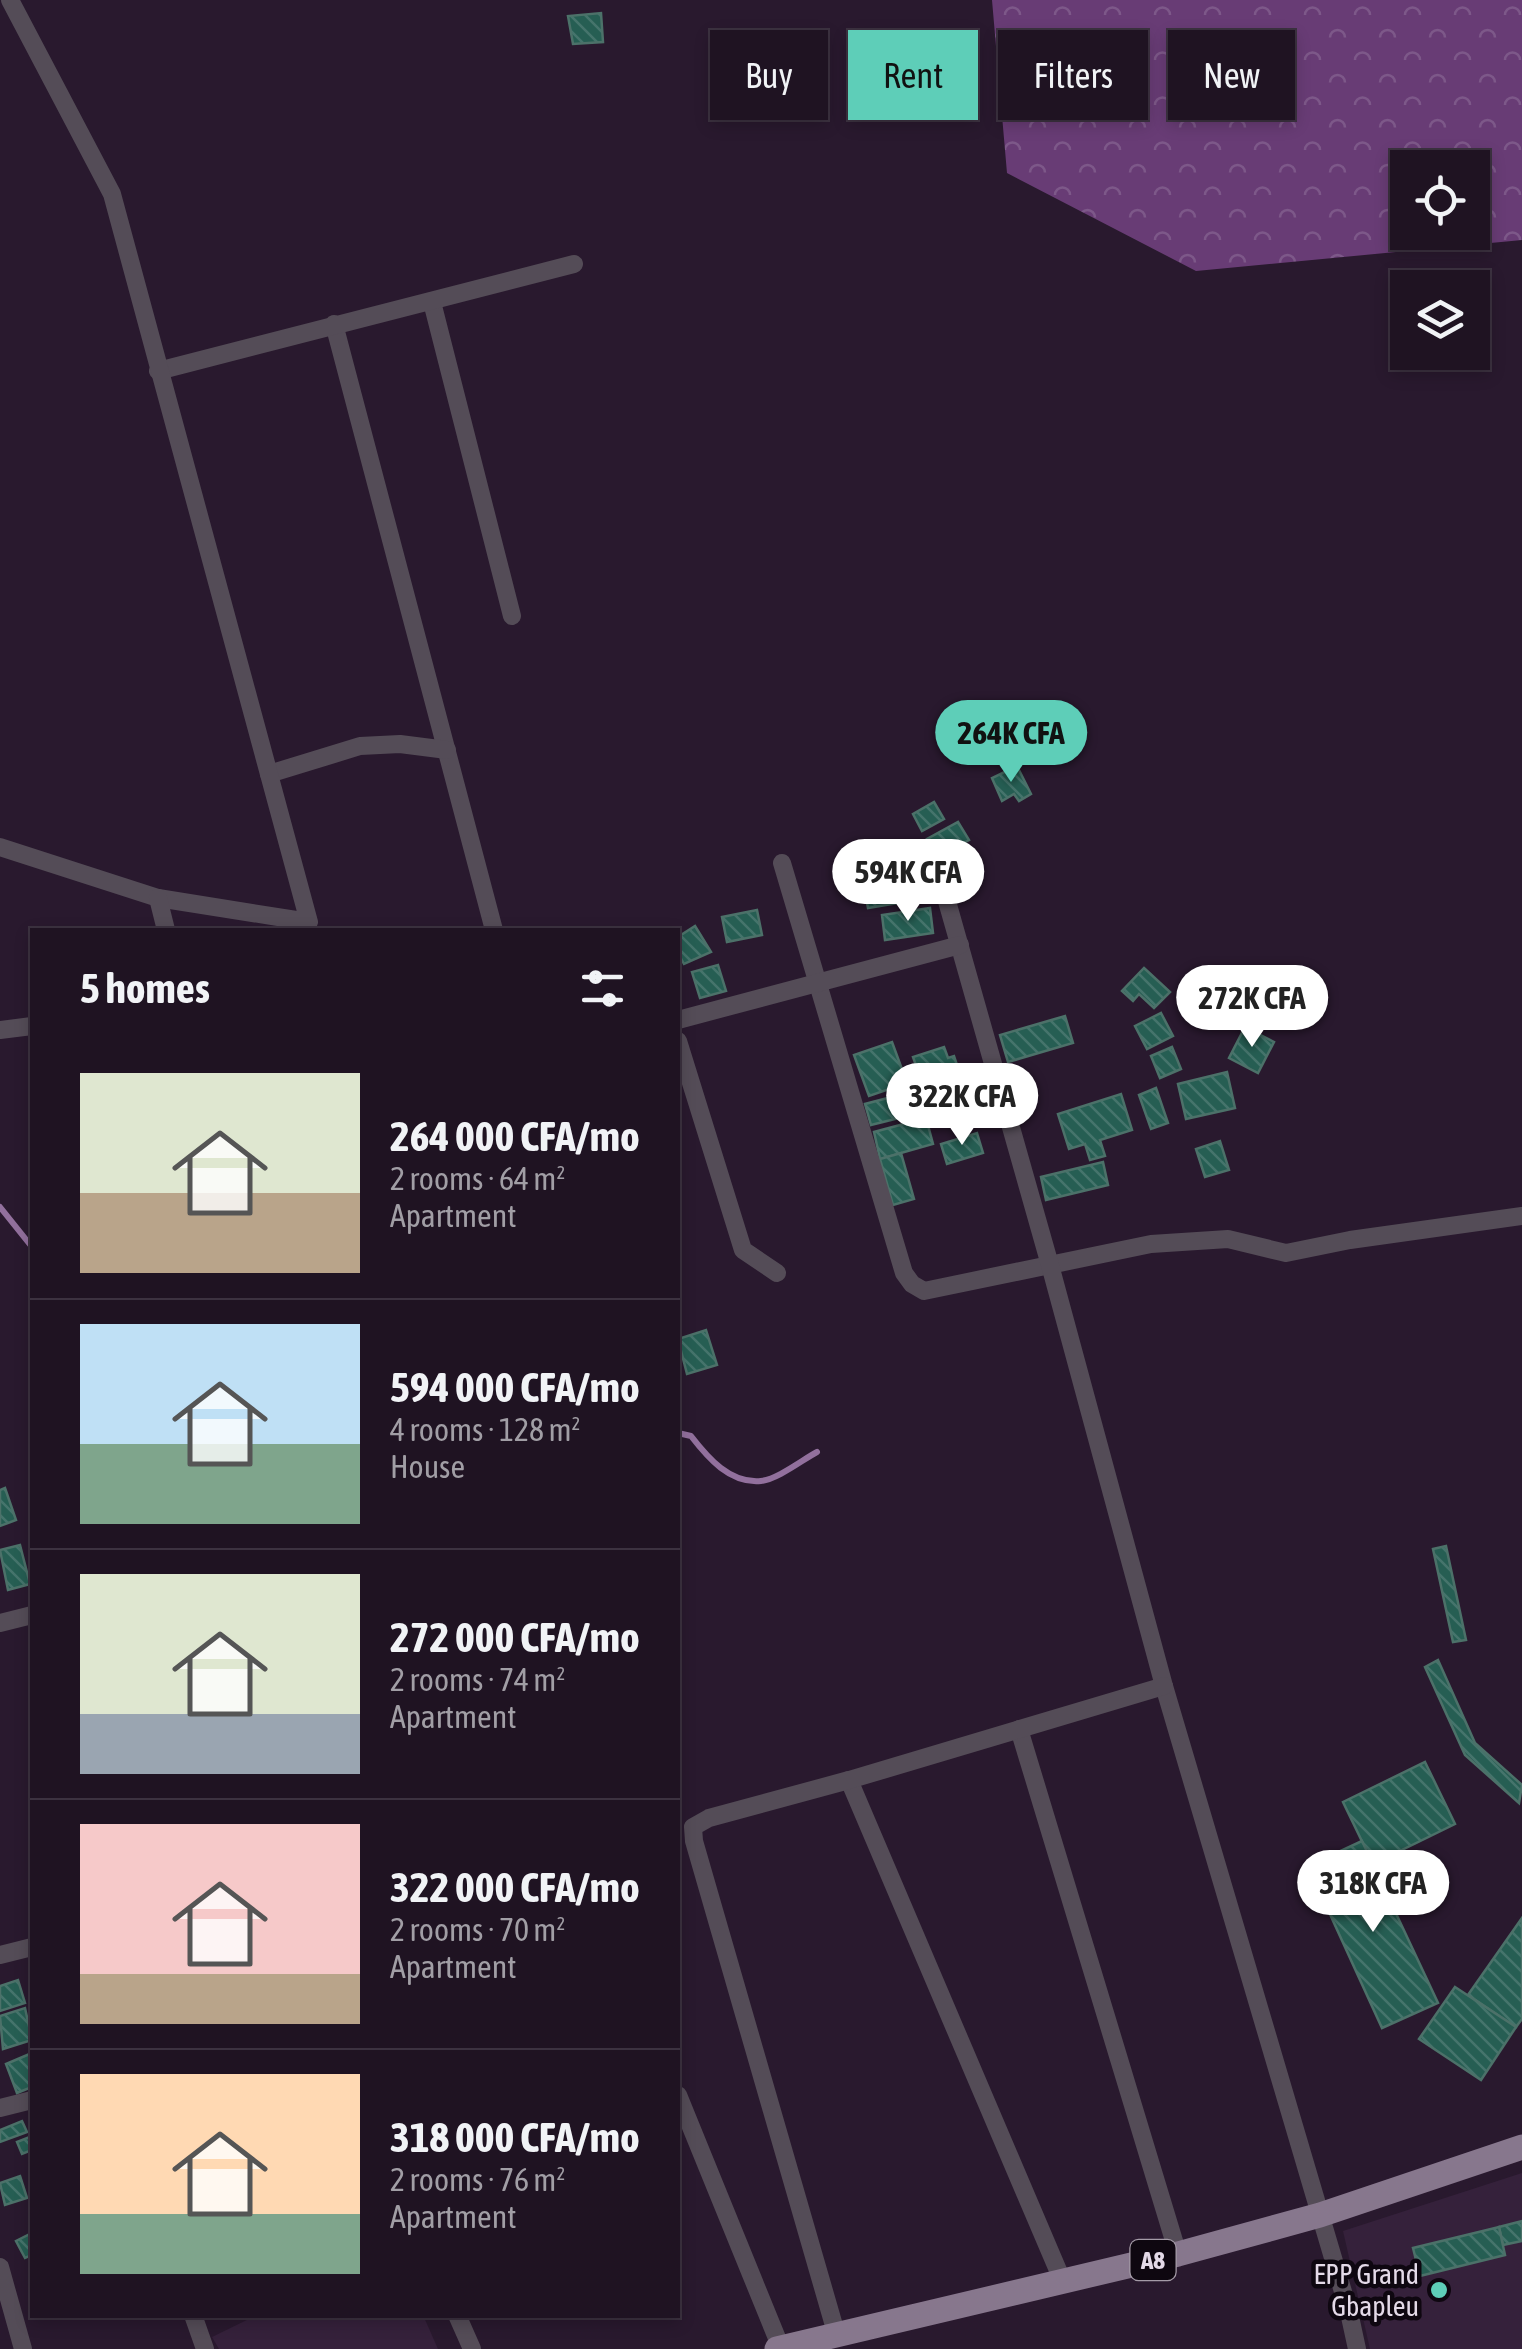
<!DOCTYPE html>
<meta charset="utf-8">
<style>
body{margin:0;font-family:"Asap Condensed",sans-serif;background:#271c2a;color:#f1f3f6;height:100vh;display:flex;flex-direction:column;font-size:38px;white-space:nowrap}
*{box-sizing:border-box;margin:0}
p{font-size:32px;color:#a19ea5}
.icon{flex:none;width:55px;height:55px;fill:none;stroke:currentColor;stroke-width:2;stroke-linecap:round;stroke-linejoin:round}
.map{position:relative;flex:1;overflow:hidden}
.details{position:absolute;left:30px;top:928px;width:650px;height:1390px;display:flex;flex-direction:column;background:#1f1322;border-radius:0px;box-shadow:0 5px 15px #0003,0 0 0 2px #3c3240}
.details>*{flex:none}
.banner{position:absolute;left:710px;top:30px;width:660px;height:90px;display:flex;gap:20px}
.controls{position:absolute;left:1390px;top:150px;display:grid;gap:20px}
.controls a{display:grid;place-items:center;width:100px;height:100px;border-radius:0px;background:#1f1322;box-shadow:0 5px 15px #0003,0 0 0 2px #3c3240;font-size:50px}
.price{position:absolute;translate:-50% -85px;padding:0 22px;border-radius:35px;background:#fff;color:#222;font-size:32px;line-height:65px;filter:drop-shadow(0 2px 5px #0008)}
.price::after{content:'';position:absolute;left:50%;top:60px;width:30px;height:22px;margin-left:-15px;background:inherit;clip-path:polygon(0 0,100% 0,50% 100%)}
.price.active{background:#5eceb8;color:#111}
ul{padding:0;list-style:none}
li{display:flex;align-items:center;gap:30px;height:250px;padding:0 50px}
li+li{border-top:2px solid #3c3240}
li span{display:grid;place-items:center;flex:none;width:280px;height:200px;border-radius:0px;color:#555}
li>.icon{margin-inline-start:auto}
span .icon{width:120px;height:120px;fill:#fffc;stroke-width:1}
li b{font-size:42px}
h2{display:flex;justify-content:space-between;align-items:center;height:120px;padding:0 50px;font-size:42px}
.chip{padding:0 35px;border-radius:0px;background:#1f1322;box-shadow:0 5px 15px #0003,0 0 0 2px #3c3240;font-size:35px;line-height:90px}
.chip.active{background:#5eceb8;color:#111}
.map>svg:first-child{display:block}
.built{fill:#35213b}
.forest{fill:url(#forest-crowns);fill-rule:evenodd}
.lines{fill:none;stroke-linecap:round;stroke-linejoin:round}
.stream{stroke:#92709d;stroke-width:6}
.building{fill:url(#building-back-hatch);stroke:#4c7169;stroke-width:2.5}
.minor{stroke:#544c57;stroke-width:18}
.primary{stroke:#87778d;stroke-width:25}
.poi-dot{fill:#5eceb8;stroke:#0e0710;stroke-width:4}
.labels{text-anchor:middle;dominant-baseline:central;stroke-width:9;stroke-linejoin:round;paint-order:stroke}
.shield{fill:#0e0710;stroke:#a49ba7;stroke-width:2.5}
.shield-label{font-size:25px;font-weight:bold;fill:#e4dae8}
.poi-label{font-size:28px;fill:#e4dae8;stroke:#0e0710;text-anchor:end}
</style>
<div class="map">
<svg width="1522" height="2349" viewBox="0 0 1522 2349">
<defs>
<pattern id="forest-crowns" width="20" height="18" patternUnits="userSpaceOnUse" patternTransform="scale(2.5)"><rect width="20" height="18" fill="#683c75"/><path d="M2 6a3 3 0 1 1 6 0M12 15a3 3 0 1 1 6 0" fill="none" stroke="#7d5889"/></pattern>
<pattern id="building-back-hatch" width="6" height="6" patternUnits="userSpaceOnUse" patternTransform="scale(2.5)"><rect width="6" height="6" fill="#265e53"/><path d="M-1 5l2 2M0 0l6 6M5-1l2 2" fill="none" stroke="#45746c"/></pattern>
</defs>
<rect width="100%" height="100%" fill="#29192e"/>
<g class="built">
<path d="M1522,2173V2349H1370L1343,2231Z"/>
<path d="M257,2315H423L438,2349H219L212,2337Z"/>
</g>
<path class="forest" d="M992,0H1522V240L1196,271L1007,173ZM1408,168H1472V232H1408Z"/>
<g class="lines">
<g class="stream">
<path d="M0,1207L32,1247"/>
<path d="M678,1433L691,1436C708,1458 730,1484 761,1481C778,1479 802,1460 817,1452"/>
</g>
</g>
<g class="building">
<path d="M601,13L603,42L573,44L568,16Z"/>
<path d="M1017,766L1031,794L1019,801L1014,794L1002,801L992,778Z"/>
<path d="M934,802L944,819L922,831L913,814Z"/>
<path d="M958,822L969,840L938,857L927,839Z"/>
<path d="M905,874L910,901L868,908L863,881Z"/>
<path d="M930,908L933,933L885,940L882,915Z"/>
<path d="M757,910L762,935L727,942L722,917Z"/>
<path d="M695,926L711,952L684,964L678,953V937Z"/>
<path d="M718,965L726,991L700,998L692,972Z"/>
<path d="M1144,968L1170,992L1154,1008L1139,994L1133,1001L1122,991Z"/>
<path d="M1161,1013L1173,1036L1147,1049L1135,1026Z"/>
<path d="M1065,1016L1073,1043L1008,1062L1000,1035Z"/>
<path d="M1245,1027L1274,1042L1258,1073L1229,1058Z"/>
<path d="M892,1042L907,1083L869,1096L854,1055Z"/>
<path d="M944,1047L948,1058L954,1056L960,1074L918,1087L915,1078L920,1077L913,1057Z"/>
<path d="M1172,1047L1181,1069L1160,1078L1151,1056Z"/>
<path d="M1227,1072L1235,1108L1186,1119L1178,1084Z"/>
<path d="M975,1075L980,1090L922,1106L918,1090Z"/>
<path d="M1156,1088L1168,1123L1151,1129L1139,1095Z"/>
<path d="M918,1090L923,1112L871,1125L865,1104Z"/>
<path d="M1121,1094L1132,1130L1100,1140L1105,1156L1090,1160L1085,1144L1069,1149L1058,1114Z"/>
<path d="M926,1118L933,1144L880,1159L874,1132Z"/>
<path d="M977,1133L983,1153L947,1164L941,1144Z"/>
<path d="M1220,1141L1229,1170L1205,1177L1196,1149Z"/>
<path d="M901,1153L914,1199L893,1205L880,1159Z"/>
<path d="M1103,1162L1108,1185L1046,1200L1041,1177Z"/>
<path d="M706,1330L717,1365L687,1374L678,1339Z"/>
<path d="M5,1488L16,1520L0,1526V1490Z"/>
<path d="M20,1545L30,1584L8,1590L0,1550Z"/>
<path d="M1446,1546L1466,1640L1453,1642L1433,1549Z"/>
<path d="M1438,1660L1475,1743L1522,1785L1519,1803L1465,1755L1425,1667Z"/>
<path d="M1425,1762L1455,1824L1373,1864L1343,1802Z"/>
<path d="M1362,1841L1438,2003L1382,2028L1308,1866Z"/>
<path d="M1522,1918V2019L1516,2027L1468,1995Z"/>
<path d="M18,1980L25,2003L0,2011V1986Z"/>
<path d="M1455,1987L1516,2027L1481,2080L1419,2039Z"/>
<path d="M25,2008L32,2040L3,2049L0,2016Z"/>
<path d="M32,2053V2087L17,2093L6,2064Z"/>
<path d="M22,2121L27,2132L0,2142V2130Z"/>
<path d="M32,2136V2150L22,2154L17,2142Z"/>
<path d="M20,2176L27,2198L5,2205L0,2183Z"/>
<path d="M1522,2221V2241L1503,2245L1499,2227Z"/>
<path d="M1499,2227L1505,2255L1420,2276L1413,2248Z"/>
<path d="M30,2234L32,2255L25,2258L16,2241Z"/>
</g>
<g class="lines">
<g class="minor">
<path d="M432,302L512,616"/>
<path d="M334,324L494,930"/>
<path d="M158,371L574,264"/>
<path d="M269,774L360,746L400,744L447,750"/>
<path d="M0,847L158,898L309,922L112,194L10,0"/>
<path d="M782,863L904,1273L912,1284L924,1291L1151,1244L1228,1239L1286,1253L1350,1240L1522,1216"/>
<path d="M939,873L1050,1265L1164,1686L1349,2312L1357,2349"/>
<path d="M158,898L166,930"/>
<path d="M678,1020L960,945"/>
<path d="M0,1030L32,1026"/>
<path d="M678,1041L743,1250L777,1273"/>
<path d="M0,1623L32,1615"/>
<path d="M1019,1729L1178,2254"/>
<path d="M849,1780L1063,2282"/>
<path d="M0,1955L32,1947"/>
<path d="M678,2095L781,2348"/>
<path d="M0,2108L32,2100"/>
<path d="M0,2267L23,2349"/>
<path d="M193,2315L205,2349"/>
<path d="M457,2315L472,2349"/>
<path d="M837,2336L694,1841L693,1827L709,1818L849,1780L1164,1686"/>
</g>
<path class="primary" d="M777,2349L1178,2254L1320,2215L1522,2147"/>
</g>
<circle class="poi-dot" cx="1439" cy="2290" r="10"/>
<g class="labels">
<rect class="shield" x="1130.5" y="2240" width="45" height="40" rx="8"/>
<g class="shield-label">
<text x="1153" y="2260">A8</text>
</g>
<g class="poi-label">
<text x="1419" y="2274">EPP Grand<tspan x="1419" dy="32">Gbapleu</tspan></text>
</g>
</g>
</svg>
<div class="controls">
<a><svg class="icon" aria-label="locate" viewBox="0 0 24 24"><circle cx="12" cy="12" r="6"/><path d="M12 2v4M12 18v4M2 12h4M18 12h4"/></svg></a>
<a><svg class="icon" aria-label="layers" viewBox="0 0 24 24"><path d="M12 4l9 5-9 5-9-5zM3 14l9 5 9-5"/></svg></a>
</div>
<b class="price active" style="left:1011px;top:785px">264K CFA</b>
<b class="price" style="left:908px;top:924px">594K CFA</b>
<b class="price" style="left:1252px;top:1050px">272K CFA</b>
<b class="price" style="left:962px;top:1148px">322K CFA</b>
<b class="price" style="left:1373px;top:1935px">318K CFA</b>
<div class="banner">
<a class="chip">Buy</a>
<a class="chip active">Rent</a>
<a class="chip">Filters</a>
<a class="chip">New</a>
</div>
<section class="details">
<h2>5 homes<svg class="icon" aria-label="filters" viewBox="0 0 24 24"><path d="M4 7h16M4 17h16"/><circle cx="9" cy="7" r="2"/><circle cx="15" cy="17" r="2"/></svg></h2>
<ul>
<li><span style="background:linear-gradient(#dfe7d0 60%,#b9a48a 0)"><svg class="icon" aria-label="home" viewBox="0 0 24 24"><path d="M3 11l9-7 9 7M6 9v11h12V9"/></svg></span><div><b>264 000 CFA/mo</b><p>2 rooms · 64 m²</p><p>Apartment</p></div></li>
<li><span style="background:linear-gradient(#bfe0f5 60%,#7fa58c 0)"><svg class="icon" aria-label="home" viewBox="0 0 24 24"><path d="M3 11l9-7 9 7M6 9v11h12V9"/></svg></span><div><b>594 000 CFA/mo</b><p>4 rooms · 128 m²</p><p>House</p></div></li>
<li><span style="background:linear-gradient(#dfe7d0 70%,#9aa5b1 0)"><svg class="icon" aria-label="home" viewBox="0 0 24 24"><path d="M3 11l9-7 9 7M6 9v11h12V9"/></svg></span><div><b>272 000 CFA/mo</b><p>2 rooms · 74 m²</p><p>Apartment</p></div></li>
<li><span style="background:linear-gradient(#f6c9c9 75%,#b9a48a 0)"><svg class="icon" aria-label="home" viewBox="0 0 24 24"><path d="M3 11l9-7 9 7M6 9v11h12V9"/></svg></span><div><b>322 000 CFA/mo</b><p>2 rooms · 70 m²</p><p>Apartment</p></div></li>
<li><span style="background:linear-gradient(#ffd9b3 70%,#7fa58c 0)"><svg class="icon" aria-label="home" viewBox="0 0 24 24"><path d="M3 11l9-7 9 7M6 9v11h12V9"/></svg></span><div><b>318 000 CFA/mo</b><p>2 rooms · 76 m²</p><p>Apartment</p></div></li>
</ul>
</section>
</div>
